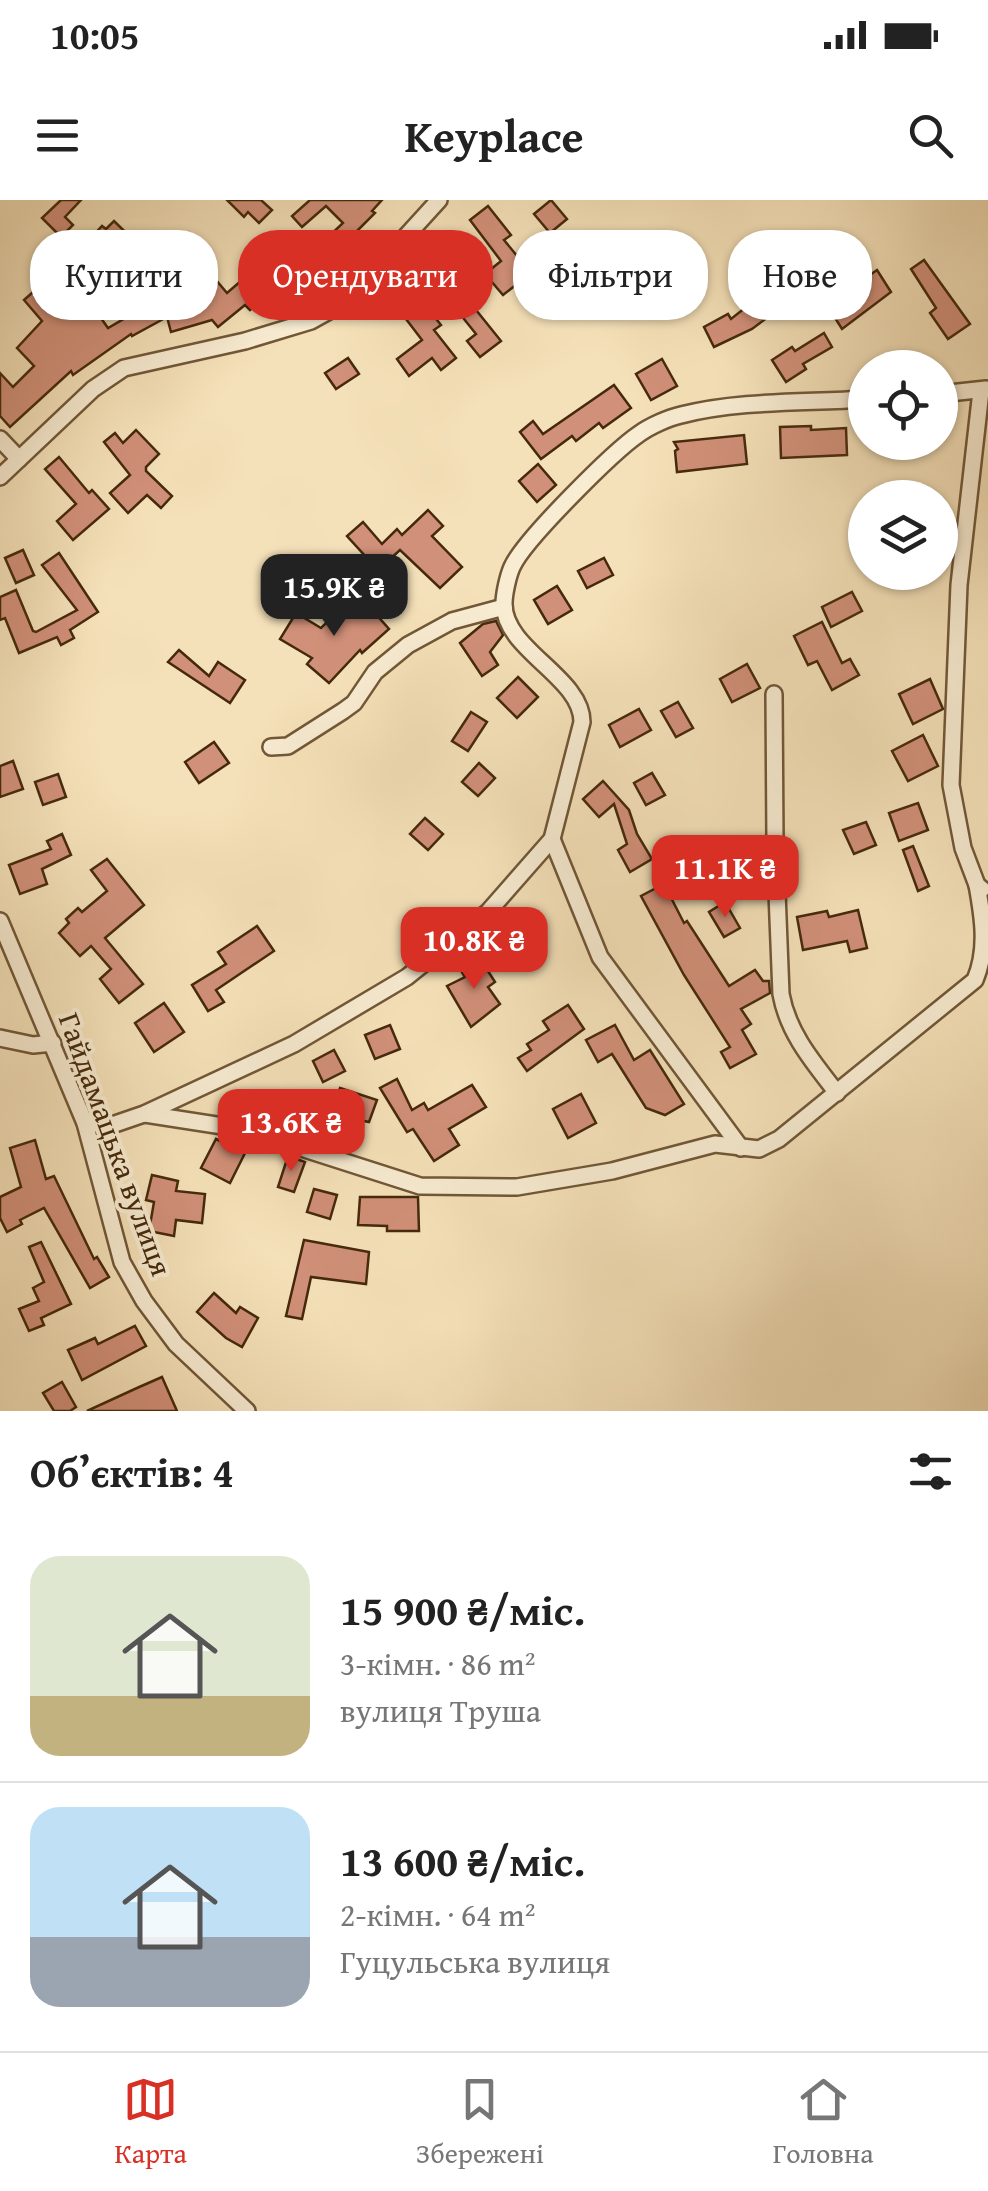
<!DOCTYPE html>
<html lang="uk">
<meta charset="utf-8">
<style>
body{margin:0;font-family:"Gentium Book Plus",serif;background:#f6f6f6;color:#222;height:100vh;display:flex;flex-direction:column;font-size:38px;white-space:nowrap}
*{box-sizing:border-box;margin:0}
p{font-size:32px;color:#767676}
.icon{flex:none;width:55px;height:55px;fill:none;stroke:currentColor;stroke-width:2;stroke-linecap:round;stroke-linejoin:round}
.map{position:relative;height:1211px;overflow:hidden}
.details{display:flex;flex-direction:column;background:#fff;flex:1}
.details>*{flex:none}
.guide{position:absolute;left:30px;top:30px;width:930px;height:90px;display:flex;gap:20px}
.controls{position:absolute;left:848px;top:150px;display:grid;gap:20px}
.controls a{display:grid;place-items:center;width:110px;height:110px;border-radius:50%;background:#fff;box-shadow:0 2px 8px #0004;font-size:50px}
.price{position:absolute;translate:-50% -85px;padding:0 22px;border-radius:20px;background:#d93025;color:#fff;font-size:32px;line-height:65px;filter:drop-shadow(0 2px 5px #0008)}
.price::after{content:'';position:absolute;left:50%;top:60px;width:30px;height:22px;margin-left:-15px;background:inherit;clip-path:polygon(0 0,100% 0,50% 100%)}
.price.on{background:#222;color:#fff}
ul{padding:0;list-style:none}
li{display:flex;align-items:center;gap:30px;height:250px;padding:0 30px}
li+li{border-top:2px solid #e0e0e0}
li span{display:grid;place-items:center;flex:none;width:280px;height:200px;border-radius:30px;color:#555}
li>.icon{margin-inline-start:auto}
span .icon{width:120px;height:120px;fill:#fffc;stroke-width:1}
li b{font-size:42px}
h2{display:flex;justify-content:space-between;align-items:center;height:120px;padding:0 30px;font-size:42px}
.pill{padding:0 35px;border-radius:40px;background:#fff;box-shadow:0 2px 8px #0004;font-size:35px;line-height:90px}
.pill.on{background:#d93025;color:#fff}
.status{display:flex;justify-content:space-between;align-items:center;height:70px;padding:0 50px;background:#fff;direction:ltr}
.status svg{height:28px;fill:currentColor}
header{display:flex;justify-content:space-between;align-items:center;height:130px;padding:0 30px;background:#fff;font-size:45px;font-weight:700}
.dock{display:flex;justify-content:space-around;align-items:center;height:140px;border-top:2px solid #e0e0e0;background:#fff;font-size:28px;color:#767676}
.dock a{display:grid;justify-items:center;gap:5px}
.dock .on{color:#d93025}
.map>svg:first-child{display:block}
.building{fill:#d19079;stroke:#45290c;stroke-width:2.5}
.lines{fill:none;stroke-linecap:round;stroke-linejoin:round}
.street-casing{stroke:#715737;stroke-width:20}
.street{stroke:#f8ecd2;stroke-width:15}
.labels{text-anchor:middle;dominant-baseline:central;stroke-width:8;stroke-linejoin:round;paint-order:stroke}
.street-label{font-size:30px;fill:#45290c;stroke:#f8ecd2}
</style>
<div class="status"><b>10:05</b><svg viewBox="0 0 49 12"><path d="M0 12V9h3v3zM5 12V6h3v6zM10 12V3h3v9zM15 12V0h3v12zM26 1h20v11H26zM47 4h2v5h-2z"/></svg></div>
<header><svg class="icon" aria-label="menu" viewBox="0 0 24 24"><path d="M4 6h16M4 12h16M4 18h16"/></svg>Keyplace<svg class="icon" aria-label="search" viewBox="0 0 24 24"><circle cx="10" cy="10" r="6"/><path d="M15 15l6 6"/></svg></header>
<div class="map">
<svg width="988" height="1211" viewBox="0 0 988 1211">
<rect width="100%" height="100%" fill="#f5e1b9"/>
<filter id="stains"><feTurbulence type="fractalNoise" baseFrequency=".002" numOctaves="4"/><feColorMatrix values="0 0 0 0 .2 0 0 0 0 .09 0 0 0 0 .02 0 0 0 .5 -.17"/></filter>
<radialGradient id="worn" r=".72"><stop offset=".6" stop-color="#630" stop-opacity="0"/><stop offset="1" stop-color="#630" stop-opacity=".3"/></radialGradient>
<g class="building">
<path d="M61,0H81L65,17L73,25L61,37L42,18Z"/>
<path d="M227,0H261L272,10L259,23L248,12L244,17Z"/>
<path d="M310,0H382L372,11L375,13L348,40L357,48L327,79L276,111L263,87L290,71L269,44L284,32L306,58L343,23L326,6L302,27L292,16Z"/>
<path d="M551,0L567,19L550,33L534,14Z"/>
<path d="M488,6L511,35L504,40L531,73L503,95L485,74L501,61L470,20Z"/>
<path d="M114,21L163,69L140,94L120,75L125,70L91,38L102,26L106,29Z"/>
<path d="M190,49L227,93L242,80L260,100L250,110L245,105L218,127L212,120L171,132L167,117L132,136L131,134L73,175L71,171L10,227L0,216V173L13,187L34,166L17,148L42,121L24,100L40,86L63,111L74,101L88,117L96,111L108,128L146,106L149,111L177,102L157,77Z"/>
<path d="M924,60L970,124L948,139L930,113L936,108L911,69Z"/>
<path d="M877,70L891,92L842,129L827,105Z"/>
<path d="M464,95L501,141L480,157L467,141L476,134L452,104Z"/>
<path d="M755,100L768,117L752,129L714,147L704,127L728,114L731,119Z"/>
<path d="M425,105L441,125L434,130L456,158L441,170L432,158L409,176L397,159L422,140L406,119Z"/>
<path d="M824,133L832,147L803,164L806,169L786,182L772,160L792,147L795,151Z"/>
<path d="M348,158L359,174L336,189L325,173Z"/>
<path d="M662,159L677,186L651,200L636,174Z"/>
<path d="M614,185L631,208L603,228L599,223L576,241L572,236L541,259L520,232L533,221L543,234Z"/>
<path d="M811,226V230L846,228L847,255L781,258L780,227Z"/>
<path d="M136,230L159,254L146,267V271L172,296L161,308L147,295L128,313L110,293L130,275L104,242L115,233L123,243Z"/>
<path d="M744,235L747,264L677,272L675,251L678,249L674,242Z"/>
<path d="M59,257L89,293L92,290L109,309L73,340L57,321L76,304L45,269Z"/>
<path d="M538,264L556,285L537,302L519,281Z"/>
<path d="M428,310L443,326L432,336L462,367L440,388L400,350L378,370L347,336L363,322L382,344L397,329L402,335Z"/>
<path d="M23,350L34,375L16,383L5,358Z"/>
<path d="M59,353L98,412L70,430L74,438L61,445L57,437L19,453L5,418L0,420V397L16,390L33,431L36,432L77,410L42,365Z"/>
<path d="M604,358L613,375L587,388L578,371Z"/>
<path d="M557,386L572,410L548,424L534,400Z"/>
<path d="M852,392L862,411L831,427L822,407Z"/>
<path d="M350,400L366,417L373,411L389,429L362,453L360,450L329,483L307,464L312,458L280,439L296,413L321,428Z"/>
<path d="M496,421L503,435L490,452L498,465L482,476L460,443L483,424Z"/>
<path d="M822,422L842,463L850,459L859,475L832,490L817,461L808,465L794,436Z"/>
<path d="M179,450L209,476L218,462L245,480L230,503L168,462Z"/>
<path d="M747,464L760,488L732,502L720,479Z"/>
<path d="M518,477L538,497L517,518L497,498Z"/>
<path d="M930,479L943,509L913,524L899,494Z"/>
<path d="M678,502L693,528L676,537L661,511Z"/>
<path d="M639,509L651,530L620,547L609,525Z"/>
<path d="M471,512L487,522L468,551L452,541Z"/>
<path d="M923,535L938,566L908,581L892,551Z"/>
<path d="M214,542L229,563L199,583L185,562Z"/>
<path d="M13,561L23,589L0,597V566Z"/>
<path d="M479,563L495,578L478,596L462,582Z"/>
<path d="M652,573L665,595L646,605L634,583Z"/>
<path d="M58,574L66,597L43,605L35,582Z"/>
<path d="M603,581L629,610L637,634L652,659L630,672L618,650L627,644L614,604L599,617L583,599Z"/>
<path d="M918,603L928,630L899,641L889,613Z"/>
<path d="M425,618L443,634L428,650L410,634Z"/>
<path d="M866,622L876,645L854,654L843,630Z"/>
<path d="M62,634L71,655L42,669L47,684L20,694L9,665L51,649L47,641Z"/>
<path d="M913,646L929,686L918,691L903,650Z"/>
<path d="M107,659L144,705L105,738L143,784L119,803L100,779L111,769L91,746L80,756L59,733L69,723L66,719L78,708L82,712L107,691L91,670Z"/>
<path d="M664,684L684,723L687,721L729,786L755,770L763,781H769L770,793L741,809L751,824L742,830L756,854L730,868L721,852L730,847L684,775L641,696Z"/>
<path d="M725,702L740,728L724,737L709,712Z"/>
<path d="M858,710L867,748L850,752L847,741L803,750L797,717L827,711L829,717Z"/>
<path d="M520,715L538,735L520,751L502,731Z"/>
<path d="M257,726L274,751L216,790L224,802L208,811L192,785L226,764L218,752Z"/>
<path d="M479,757L495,782L488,787L500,804L471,827L447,786L465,777L460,769Z"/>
<path d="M164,803L184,832L154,852L135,823Z"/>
<path d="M568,805L584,829L527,871L518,858L531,850L527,844L549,830L543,821Z"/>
<path d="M390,825L400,849L375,859L365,835Z"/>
<path d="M615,825L634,860L650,850L684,904L665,915L646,908L612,854L598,862L586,840Z"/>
<path d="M334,850L345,871L323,882L313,861Z"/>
<path d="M397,879L412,910L424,903L428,910L472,885L486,907L449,929L459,945L434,961L413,929L407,932L380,888Z"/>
<path d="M340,888L377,900L369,922L359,920L358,926L341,921L343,914L332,910Z"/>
<path d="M581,894L596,923L568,938L553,909Z"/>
<path d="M216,939L245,953L230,983L201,968Z"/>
<path d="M35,940L46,979L54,976L94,1059L97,1057L109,1077L90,1088L44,1008L20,1020L22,1024L7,1032L0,1018V997L21,987L10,948Z"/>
<path d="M288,956L305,962L294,992L278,987Z"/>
<path d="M152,975L178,981L176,991L205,994L202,1023L176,1020L174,1036L149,1031L154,1002L146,1000Z"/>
<path d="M314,989L337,995L330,1019L307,1012Z"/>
<path d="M360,997H418L419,1031H387V1026L358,1025Z"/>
<path d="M304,1040L369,1052L366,1084L311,1077L302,1119L286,1116Z"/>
<path d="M41,1042L71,1104L41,1118L44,1125L29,1131L19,1109L39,1101L33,1088L44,1082L29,1047Z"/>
<path d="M214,1093L236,1113L240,1107L258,1118L242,1147L226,1138L197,1112Z"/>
<path d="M135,1126L146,1146L82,1180L68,1150L95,1138L98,1144Z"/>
<path d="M162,1177L177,1211H87L137,1188Z"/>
<path d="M62,1182L76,1207L70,1211H54L43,1193Z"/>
</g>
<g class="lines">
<g class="street-casing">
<g id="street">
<path d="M981,191L959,385L951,585L963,648L977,685L982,689"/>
<path d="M940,194L986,189"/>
<path d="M0,239L19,259"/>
<path d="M0,277L93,189L124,168L245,141L311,121L347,101L439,0"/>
<path d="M774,494L775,642L781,794C788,833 813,862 837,893"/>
<path d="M271,547L288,546L343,511L354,503L375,472L408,445L452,421L504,407"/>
<path d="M552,639L600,757L741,948"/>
<path d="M0,721L85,923L122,1062L144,1101L176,1144L247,1211"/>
<path d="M0,838L33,845L53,843"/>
<path d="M145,914L242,929L420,986L517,987L612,971L715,944L759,949L779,939L975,780C988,749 983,718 977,685"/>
<path d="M85,923L112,925L144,914L294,844L407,777L488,712L552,639L582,522C582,477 504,450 504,404C504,394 508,376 512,367C524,340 614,251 639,234C650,226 668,218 681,215C740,200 805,203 865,199"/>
</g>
</g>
<use href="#street" class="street"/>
</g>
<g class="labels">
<g class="street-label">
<text transform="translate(116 944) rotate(70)">Гайдамацька вулиця</text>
</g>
</g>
<rect width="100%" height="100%" filter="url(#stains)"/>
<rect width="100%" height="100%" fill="url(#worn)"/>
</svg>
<div class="controls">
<a><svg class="icon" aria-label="locate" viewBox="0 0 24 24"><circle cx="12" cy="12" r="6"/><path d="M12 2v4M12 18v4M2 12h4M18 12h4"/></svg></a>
<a><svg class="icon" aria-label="layers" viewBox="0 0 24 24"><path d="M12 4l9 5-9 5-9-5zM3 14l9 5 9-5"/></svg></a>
</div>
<b class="price on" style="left:334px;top:439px">15.9K ₴</b>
<b class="price" style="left:725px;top:720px">11.1K ₴</b>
<b class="price" style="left:474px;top:792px">10.8K ₴</b>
<b class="price" style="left:291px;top:974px">13.6K ₴</b>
<div class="guide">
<a class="pill">Купити</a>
<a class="pill on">Орендувати</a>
<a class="pill">Фільтри</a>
<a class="pill">Нове</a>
</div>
</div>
<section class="details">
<h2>Об’єктів: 4<svg class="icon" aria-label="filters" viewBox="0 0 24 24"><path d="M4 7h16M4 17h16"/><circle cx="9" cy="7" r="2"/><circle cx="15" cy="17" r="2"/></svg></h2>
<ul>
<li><span style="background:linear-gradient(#dfe7d0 70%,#c2b280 0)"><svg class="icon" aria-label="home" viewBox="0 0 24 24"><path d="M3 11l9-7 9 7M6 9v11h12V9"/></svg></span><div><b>15 900 ₴/міс.</b><p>3-кімн. · 86 m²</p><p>вулиця Труша</p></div></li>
<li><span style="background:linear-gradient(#bfe0f5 65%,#9aa5b1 0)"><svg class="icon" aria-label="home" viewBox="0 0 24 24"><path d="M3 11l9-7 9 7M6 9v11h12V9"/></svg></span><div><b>13 600 ₴/міс.</b><p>2-кімн. · 64 m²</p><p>Гуцульська вулиця</p></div></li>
</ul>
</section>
<nav class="dock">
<a class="on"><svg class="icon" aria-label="map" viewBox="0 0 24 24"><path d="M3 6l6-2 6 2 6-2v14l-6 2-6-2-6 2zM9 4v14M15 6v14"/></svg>Карта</a>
<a><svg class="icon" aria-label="saved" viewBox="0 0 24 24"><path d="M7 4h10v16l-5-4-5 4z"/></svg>Збережені</a>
<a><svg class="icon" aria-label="home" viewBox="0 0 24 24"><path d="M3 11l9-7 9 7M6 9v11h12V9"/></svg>Головна</a>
</nav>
